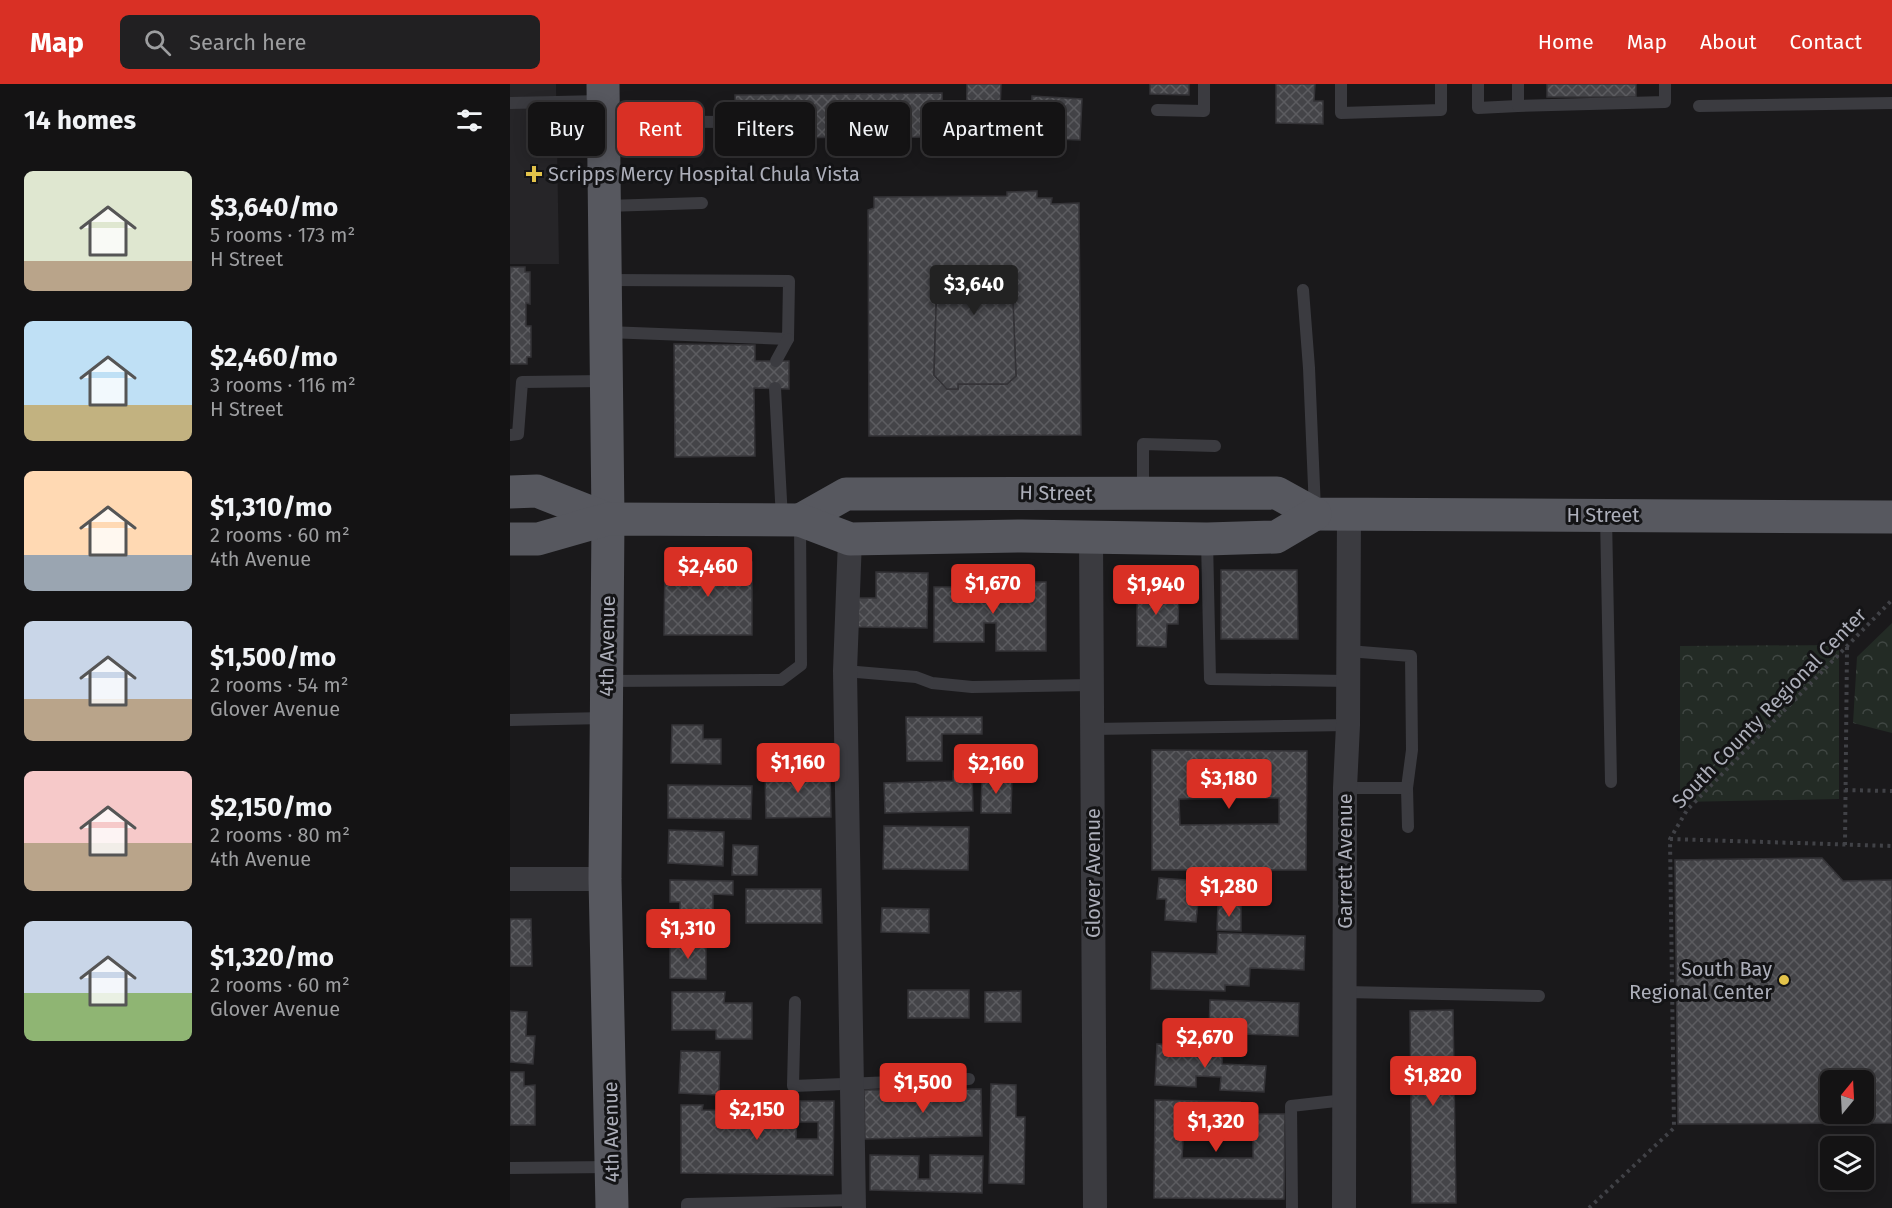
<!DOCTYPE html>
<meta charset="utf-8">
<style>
body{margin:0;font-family:"Fira Sans",sans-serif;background:#212022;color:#f1f3f6;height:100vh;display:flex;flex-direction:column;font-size:22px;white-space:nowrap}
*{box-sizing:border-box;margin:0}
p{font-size:20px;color:#9d9ea0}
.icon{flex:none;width:33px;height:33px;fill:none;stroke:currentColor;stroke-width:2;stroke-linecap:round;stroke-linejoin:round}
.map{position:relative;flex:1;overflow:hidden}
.sheet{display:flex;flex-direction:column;background:#141314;width:510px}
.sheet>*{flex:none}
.guide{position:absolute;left:18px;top:18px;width:570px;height:54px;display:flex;gap:12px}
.needle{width:39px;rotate:18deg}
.tools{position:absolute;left:1310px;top:986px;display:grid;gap:12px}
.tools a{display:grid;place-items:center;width:54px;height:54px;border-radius:9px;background:#141314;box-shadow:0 3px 15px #0003,0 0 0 2px #333234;font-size:30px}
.price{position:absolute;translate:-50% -51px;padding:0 14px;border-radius:6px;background:#d93025;color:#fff;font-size:20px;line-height:39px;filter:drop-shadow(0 2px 3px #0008)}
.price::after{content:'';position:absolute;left:50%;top:36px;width:18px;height:14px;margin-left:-9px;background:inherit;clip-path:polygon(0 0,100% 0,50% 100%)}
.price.active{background:#222;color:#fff}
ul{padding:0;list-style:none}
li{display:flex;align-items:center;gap:18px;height:150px;padding:0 24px}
li span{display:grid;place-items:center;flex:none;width:168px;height:120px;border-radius:9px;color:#555}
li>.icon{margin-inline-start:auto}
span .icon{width:72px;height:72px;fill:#fffc;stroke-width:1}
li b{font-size:26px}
h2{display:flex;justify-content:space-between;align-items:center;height:72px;padding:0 24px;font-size:26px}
.pill{padding:0 21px;border-radius:9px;background:#141314;box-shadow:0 3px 15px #0003,0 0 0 2px #333234;font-size:21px;line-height:54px}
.pill.active{background:#d93025;color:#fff}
header{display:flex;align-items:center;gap:36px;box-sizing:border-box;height:84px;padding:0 30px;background:#d93025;color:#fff}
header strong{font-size:28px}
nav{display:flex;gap:33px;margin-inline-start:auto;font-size:21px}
.search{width:420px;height:54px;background:#212022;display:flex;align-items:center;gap:15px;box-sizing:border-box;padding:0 21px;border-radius:9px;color:#9d9ea0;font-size:22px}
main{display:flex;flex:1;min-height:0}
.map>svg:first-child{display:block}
.built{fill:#262528}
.park{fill:url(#park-crowns)}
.building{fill:url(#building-cross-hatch);stroke:#343337;stroke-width:1.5;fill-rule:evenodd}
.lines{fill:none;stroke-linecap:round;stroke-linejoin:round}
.path{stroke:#414247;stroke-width:4;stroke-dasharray:3 4.5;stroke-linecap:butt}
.service{stroke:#3b3b40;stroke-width:12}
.minor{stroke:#3b3b40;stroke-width:24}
.primary{stroke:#57585f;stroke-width:33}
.poi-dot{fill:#e3c34a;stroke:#141416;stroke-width:2}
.labels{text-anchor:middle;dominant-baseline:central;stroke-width:6;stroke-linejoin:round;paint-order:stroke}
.poi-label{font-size:20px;fill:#adafba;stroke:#141416;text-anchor:start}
.street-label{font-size:20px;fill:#adafba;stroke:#141416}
</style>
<header>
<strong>Map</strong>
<div class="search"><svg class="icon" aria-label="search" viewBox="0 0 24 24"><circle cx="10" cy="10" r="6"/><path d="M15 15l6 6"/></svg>Search here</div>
<nav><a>Home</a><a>Map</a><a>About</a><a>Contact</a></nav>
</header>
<main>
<section class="sheet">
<h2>14 homes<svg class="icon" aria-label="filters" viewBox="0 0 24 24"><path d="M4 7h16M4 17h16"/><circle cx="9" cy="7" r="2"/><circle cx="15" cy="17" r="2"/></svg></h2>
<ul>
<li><span style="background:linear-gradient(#dfe7d0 75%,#b9a48a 0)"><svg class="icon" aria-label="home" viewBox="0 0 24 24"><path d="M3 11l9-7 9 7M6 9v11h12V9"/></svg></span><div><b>$3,640/mo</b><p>5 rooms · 173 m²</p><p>H Street</p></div></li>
<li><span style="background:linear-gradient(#bfe0f5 70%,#c2b280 0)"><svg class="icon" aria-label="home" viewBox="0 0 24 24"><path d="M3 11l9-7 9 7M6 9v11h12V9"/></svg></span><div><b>$2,460/mo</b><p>3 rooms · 116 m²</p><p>H Street</p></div></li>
<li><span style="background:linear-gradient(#ffd9b3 70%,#9aa5b1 0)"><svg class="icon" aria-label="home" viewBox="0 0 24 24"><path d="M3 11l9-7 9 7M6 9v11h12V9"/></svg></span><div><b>$1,310/mo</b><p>2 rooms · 60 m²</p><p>4th Avenue</p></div></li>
<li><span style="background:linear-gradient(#c9d6e8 65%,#b9a48a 0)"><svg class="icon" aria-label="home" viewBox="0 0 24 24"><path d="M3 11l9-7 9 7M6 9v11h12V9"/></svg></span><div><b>$1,500/mo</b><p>2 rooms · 54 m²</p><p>Glover Avenue</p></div></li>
<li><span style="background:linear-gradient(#f6c9c9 60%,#b9a48a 0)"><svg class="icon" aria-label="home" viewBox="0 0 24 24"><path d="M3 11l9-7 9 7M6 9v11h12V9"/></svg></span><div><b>$2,150/mo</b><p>2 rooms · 80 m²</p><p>4th Avenue</p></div></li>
<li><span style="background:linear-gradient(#c9d6e8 60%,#8fb573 0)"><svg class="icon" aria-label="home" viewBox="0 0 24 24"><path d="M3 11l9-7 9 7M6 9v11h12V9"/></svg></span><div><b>$1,320/mo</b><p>2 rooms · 60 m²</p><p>Glover Avenue</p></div></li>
</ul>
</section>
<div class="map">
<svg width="1382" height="1124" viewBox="0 0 1382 1124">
<defs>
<pattern id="park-crowns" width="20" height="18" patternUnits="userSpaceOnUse" patternTransform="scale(1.5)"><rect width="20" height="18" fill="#232b25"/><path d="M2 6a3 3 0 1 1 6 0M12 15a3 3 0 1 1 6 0" fill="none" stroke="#404743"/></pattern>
<pattern id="building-cross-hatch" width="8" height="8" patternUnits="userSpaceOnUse" patternTransform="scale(1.5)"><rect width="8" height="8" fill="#444448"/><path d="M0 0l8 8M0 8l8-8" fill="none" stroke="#5c5c60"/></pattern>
</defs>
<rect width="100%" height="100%" fill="#1a191b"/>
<path class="built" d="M0,0H46L49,180H0Z"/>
<g class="park">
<path d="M1382,539V649L1343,639L1347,573Z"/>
<path d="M1329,561V715L1170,718V562Z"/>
</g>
<g class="building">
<path d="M457,0H491L489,56L456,55Z"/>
<path d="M640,0H679V11L640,10Z"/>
<path d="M766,0H805L804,17H813V40L766,39Z"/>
<rect x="1037" y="0" width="89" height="13"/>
<path d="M432,9L433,53L226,54L225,11Z"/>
<path d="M522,12L572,15L570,56L520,54Z"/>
<path d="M527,107V114H542L541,120L569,119L571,351L359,352L358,126L364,124V113L497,112V108ZM446,183L492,184L502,193L506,292L497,300H448V305H437L424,291L427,194L437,184Z"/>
<path d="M0,183H15V188H20V220L16,219V242H21V273H17V280H0Z"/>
<path d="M446,183L492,184L502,193L506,292L497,300H448V305H437L424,291L427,194L437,184Z"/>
<path d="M164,260L245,261V277H279V305L244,304L245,372L165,373Z"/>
<path d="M155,477L242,478V551H154Z"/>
<path d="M711,486H787L788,555H711Z"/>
<path d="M366,488L418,489L417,544L348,543V514H366Z"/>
<path d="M496,498H536V567H486V539H474V558H424V503H496Z"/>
<path d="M627,507H669L668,540H657L656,563L627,562Z"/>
<path d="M396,633H472V650H432V677H397Z"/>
<path d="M162,641H193V655H211V680L161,679Z"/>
<path d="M642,666L797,667L796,786H642ZM769,714V740L670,741L669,715Z"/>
<path d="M320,685L321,733L256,734L255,687Z"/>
<path d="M462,686L463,727L375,729L374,699L443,697V687Z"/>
<path d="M472,692L502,693L501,729H471Z"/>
<path d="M158,701L242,702L241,735L158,734Z"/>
<path d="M374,742L459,743L458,786L373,785Z"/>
<path d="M159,746L214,748L213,782L158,779Z"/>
<path d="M223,761L248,762L247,791H222Z"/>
<path d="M1312,774L1333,797L1382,796V1039L1168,1040L1165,776ZM1320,996H1353V1029H1320Z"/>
<path d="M649,794L703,798L702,819L688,818L686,838L655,836L656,815H647Z"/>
<path d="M160,796L223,797V811L203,810V839H169L170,818H160Z"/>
<path d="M236,805H311L312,839H236Z"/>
<path d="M708,820L731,821V847L707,846Z"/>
<path d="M372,824L419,825V849L371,848Z"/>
<path d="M0,835H21L22,882H0Z"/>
<path d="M708,849L795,852L794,886L740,884L739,902L715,901V907L641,905L642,868L707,870Z"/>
<path d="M160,858H196V895L160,894Z"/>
<rect x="398" y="906" width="61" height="28"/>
<path d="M511,907V938H475V908Z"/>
<path d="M162,908H215L214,919H242V955H206V946H162Z"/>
<path d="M700,916L789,919L788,952L699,949Z"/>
<path d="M943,926L946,1119H902L900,927Z"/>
<path d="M0,927L17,928L16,952H25L23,980L0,978Z"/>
<path d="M647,960L713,963L712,980L756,982L754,1008L710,1006L711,993L686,992V1003L645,1001Z"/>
<path d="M171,967L210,968L209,1011L169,1009Z"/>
<path d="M0,988H14V1002L25,1001V1041H0Z"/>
<path d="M481,1000L506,1001V1033H515L514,1100L479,1099Z"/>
<path d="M471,1005L472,1052L355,1055L354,1006Z"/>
<path d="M645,1016L730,1018L729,1056H673L672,1074H743V1030H775L774,1115L644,1114Z"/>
<path d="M290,1017H324L323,1091L171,1089V1021H193L192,1026L287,1028L286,1055H308V1038H290Z"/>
<path d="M360,1071L409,1072L408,1095H420V1071L473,1072L472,1109L360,1106Z"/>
</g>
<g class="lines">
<g class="path">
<path d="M1335,706L1382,707"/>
<path d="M1160,755L1382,762"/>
<path d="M1335,761L1337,563"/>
<path d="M1079,1124L1164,1044L1160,755L1177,726L1382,516"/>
</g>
<g class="service">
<path d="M831,0V29L931,26V0"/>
<path d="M968,0V24L1008,22"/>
<path d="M1008,0V22L1155,18V0"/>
<path d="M0,19L92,17"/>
<path d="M1189,22L1382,19"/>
<path d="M647,26L694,27V0"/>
<path d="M95,37L215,38"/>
<path d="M96,122L192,119"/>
<path d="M97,196L279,197L278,255L97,248"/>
<path d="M793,206L799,284L805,426"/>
<path d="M266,277L278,255"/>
<path d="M265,304L272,435"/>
<path d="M0,351L8,350L12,298L95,297"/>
<path d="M633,409V360L705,362"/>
<path d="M1096,432L1101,698"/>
<path d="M697,456L700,595L838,597"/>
<path d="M838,567L901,572L902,666L897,704L898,743"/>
<path d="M335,587L406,593L422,599L462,603L582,601"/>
<path d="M97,597L271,596L291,581L290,437"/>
<path d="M0,636L95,634"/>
<path d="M582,645L838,641"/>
<path d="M835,704H897"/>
<path d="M835,908L1029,912"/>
<path d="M285,918L283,1002L459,995"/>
<path d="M0,1084L101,1083"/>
<path d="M177,1124V1120L344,1116"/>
<path d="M782,1124L781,1022L835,1016"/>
</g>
<g class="minor">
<path d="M581,454L585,1124"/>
<path d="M340,455L335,587L344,1124"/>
<path d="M0,795H95"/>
<path d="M834,1124L835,704L838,641L839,430"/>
</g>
<g class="primary">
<path d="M93,0L98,435L95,795L102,1124"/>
<path d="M0,408L27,407L98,435"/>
<path d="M290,436L336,410L767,409L805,430L1382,433"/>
<path d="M0,455H28L98,435L290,436L340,455L512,452L697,455L766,453L805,430"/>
</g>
</g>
<g class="poi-dot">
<path d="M21 81h6v6h6v6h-6v6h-6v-6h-6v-6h6z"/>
<circle cx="1274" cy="896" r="6"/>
</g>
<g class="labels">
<g class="poi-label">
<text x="38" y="90">Scripps Mercy Hospital Chula Vista</text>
<text x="1262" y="885" text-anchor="end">South Bay<tspan x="1262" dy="23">Regional Center</tspan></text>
</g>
<g class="street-label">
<text transform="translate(546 409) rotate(1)">H Street</text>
<text x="1093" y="431">H Street</text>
<text transform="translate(97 562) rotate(-89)">4th Avenue</text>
<text transform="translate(1259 624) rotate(-46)">South County Regional Center</text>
<text transform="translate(835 777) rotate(-90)">Garrett Avenue</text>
<text transform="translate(583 789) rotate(-90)">Glover Avenue</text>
<text transform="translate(101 1048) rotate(-91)">4th Avenue</text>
</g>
</g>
</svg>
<div class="tools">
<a><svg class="needle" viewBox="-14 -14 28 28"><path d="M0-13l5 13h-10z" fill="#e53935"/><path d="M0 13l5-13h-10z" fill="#9d9ea0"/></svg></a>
<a><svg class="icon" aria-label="layers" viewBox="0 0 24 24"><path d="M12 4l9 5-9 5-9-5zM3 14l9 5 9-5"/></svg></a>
</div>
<b class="price active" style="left:464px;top:232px">$3,640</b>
<b class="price" style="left:198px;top:514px">$2,460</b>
<b class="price" style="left:483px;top:531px">$1,670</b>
<b class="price" style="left:646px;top:532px">$1,940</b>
<b class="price" style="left:288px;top:710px">$1,160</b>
<b class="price" style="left:486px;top:711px">$2,160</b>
<b class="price" style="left:719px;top:726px">$3,180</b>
<b class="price" style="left:719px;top:834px">$1,280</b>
<b class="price" style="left:178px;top:876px">$1,310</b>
<b class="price" style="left:695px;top:985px">$2,670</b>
<b class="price" style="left:923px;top:1023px">$1,820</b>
<b class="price" style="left:413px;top:1030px">$1,500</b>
<b class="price" style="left:247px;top:1057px">$2,150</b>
<b class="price" style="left:706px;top:1069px">$1,320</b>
<div class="guide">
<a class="pill">Buy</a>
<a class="pill active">Rent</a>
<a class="pill">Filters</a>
<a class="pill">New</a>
<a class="pill">Apartment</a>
</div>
</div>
</main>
